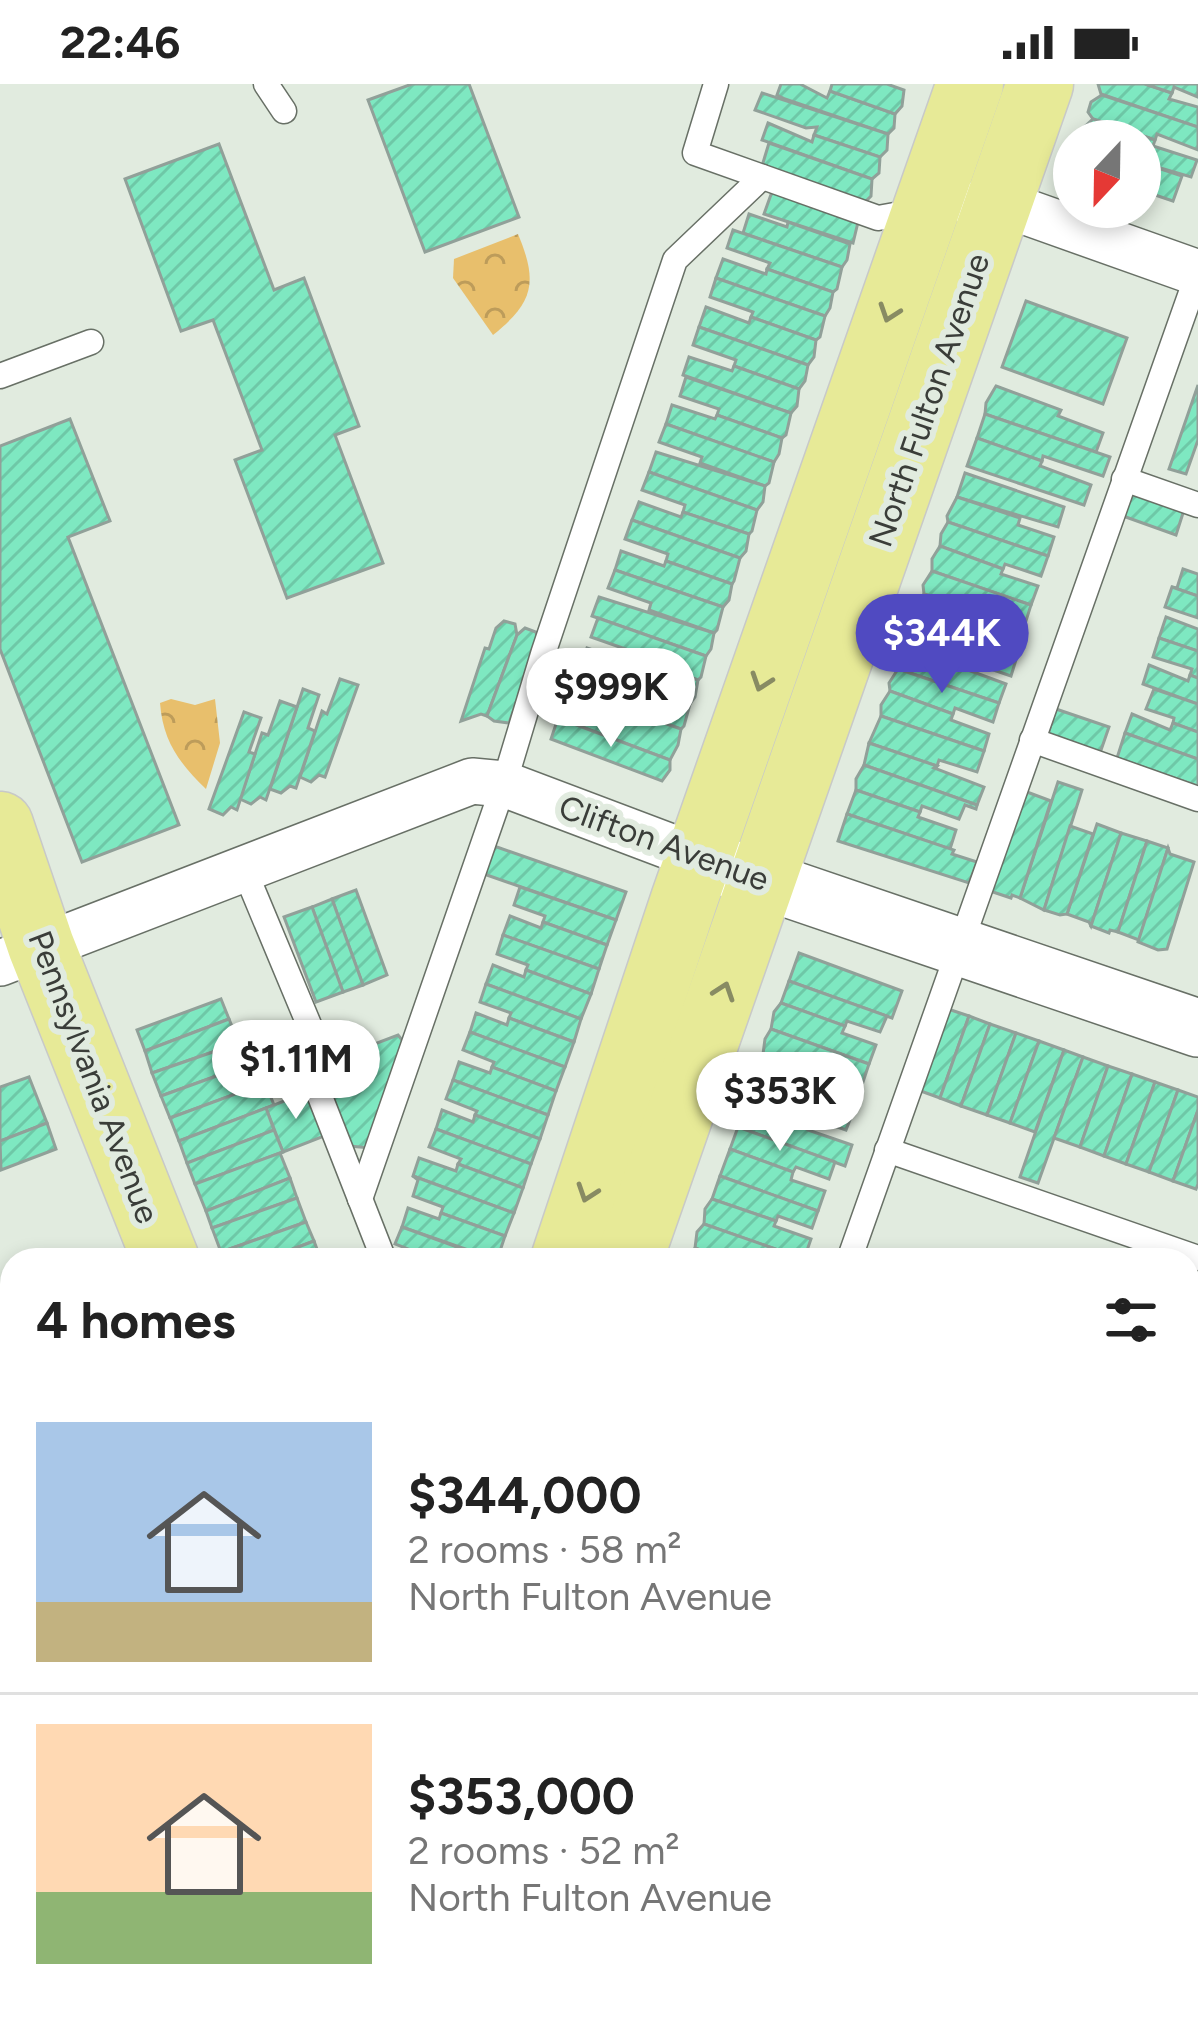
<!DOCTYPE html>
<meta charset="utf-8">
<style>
body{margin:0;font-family:Figtree,sans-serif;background:#f2f2f2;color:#222;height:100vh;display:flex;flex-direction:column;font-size:45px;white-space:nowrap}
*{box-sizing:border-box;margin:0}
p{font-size:39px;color:#767676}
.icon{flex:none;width:66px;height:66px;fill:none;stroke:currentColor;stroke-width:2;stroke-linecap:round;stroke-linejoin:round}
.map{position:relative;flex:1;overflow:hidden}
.details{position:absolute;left:0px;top:1164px;width:1200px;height:771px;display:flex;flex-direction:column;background:#fff;border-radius:36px 36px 0 0;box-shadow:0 6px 18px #0003}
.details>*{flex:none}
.needle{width:78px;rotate:202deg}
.tools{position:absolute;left:1053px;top:36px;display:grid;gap:24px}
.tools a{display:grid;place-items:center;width:108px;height:108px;border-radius:50%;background:#fff;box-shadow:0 6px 18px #0003;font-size:60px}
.price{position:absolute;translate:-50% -102px;padding:0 27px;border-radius:42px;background:#fff;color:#222;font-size:39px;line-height:78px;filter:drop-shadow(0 3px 6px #0008)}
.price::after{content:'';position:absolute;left:50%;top:72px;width:36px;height:27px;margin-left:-18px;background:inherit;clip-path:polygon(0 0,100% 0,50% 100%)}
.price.current{background:#504ac1;color:#fff}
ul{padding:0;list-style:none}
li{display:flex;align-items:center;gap:36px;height:300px;padding:0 36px}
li+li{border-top:3px solid #e0e0e0}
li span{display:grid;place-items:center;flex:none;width:336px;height:240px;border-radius:0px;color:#555}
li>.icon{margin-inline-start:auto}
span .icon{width:144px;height:144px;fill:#fffc;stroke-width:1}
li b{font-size:51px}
h2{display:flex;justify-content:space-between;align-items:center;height:144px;padding:0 36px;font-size:51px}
.status{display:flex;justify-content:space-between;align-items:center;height:84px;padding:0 60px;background:#fff;direction:ltr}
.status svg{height:33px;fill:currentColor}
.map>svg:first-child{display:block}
.park{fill:url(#park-crowns)}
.building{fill:url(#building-hatch);stroke:#91a099;stroke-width:3}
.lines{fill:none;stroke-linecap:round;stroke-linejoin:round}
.service-casing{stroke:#687066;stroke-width:27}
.minor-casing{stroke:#687066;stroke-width:48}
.tertiary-casing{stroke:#687066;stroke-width:60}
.primary-casing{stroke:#c8c9c8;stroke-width:69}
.service{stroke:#fff;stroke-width:24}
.minor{stroke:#fff;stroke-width:45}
.tertiary{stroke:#fff;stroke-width:57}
.primary{stroke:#e7ea97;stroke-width:66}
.oneway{stroke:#888b63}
.labels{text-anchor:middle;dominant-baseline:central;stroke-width:12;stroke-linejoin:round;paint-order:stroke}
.street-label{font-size:33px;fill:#3a3d39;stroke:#e1ebdf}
</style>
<div class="status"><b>22:46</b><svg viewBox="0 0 49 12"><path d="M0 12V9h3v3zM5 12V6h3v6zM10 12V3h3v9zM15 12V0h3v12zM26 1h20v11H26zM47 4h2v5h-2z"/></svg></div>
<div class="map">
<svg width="1198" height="1934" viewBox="0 0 1198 1934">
<defs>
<pattern id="park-crowns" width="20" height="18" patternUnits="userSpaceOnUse" patternTransform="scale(3)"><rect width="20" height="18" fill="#e8bf6c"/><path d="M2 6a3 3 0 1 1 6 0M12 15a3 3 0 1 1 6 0" fill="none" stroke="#bd9c5a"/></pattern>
<pattern id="building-hatch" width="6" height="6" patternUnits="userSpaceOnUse" patternTransform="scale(3)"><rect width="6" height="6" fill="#7ee8c1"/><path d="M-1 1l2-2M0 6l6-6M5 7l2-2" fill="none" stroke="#6ec8a7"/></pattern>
</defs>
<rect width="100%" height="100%" fill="#e1ebdf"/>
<g class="park">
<path d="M518,150C538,198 534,218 493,251L453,194L454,175Z"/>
<path d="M171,615L195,621L215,615L220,659L206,705C179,679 163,657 160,619Z"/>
</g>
<g class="building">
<path d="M412,0H469L519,133L425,168L368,16Z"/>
<path d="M781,0H800L827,14L830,7L895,30L894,44L888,50L785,15L777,11Z"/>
<path d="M832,0H887L904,6L902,22L895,30L830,7Z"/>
<path d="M1098,0H1145L1172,9L1169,15L1198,23V43L1101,10Z"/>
<path d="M1145,0H1198V13L1174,3L1172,9Z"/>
<path d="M762,9L888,50L887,66L880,73L814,51L817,43L806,44L755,26Z"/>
<path d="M1102,11L1198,43V66L1157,50L1155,56L1093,35L1088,28L1091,18Z"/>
<path d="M1093,35L1155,56L1153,62L1197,76L1191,93L1140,78V57H1083L1082,45Z"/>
<path d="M768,39L812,58L814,51L880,73L879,89L872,95L762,56Z"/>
<path d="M769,59L872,95L871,112L864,119L762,82Z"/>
<path d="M219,60L274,206L304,194L359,342L335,351L383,479L287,514L235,376L262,366L213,236L181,247L125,95Z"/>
<path d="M1140,78L1182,92L1173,117L1140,106Z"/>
<path d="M773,105L859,134L853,159L764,130Z"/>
<path d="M749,130L787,143L788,138L850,160L847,176L842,183L743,149Z"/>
<path d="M733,146L842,183L837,205L833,208L767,185L770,179L727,164Z"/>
<path d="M723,175L766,190L767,185L833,208L830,224L825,232L716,194Z"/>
<path d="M716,194L825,232L820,253L816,256L751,233L753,228L710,213Z"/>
<path d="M1026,217L1127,254L1103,320L1002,283Z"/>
<path d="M706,223L749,239L751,233L816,256L814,273L808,281L699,243Z"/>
<path d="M699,243L808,281L805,297L799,305L734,282L736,276L693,261Z"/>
<path d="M689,273L732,287L734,282L799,305L797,322L791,329L683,291Z"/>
<path d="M686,293L791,329L786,351L782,354L717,331L719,325L680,312Z"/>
<path d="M1198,301V356L1186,390L1169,385Z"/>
<path d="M996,302L1061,326L1058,332L1103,349L1096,368L985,330L986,319Z"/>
<path d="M672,321L715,335L717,331L782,354L779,370L774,378L666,340Z"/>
<path d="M985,330L1110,373L1103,392L1043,372L1042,377L977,354Z"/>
<path d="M70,335L110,437L68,453L179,741L82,778L0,565V362Z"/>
<path d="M666,340L774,378L769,399L765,402L700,379L702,373L659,358Z"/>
<path d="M977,354L1042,377L1040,382L1091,401L1084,421L967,382Z"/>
<path d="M656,368L765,402L763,418L757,426L649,388Z"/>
<path d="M649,388L757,426L752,447L749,450L683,428L685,421L642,406Z"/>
<path d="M965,389L1064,423L1058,443L957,413Z"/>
<path d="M1131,408L1184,426L1176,451L1123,432Z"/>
<path d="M957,413L1020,434L1018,441L1054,453L1048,472L948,438L947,432Z"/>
<path d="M639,418L681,433L683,428L749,450L746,467L740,474L632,436Z"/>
<path d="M632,436L740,474L734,497L732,500L666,477L668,470L625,455Z"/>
<path d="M948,438L1048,472L1041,492L1005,480L1003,485L940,462L941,450Z"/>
<path d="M940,462L1003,485L1001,490L1038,502L1031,521L932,487V475Z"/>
<path d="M621,467L664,482L666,477L732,500L729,516L723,523L615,486Z"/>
<path d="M1183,485L1198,490V512L1172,503L1177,504Z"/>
<path d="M615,486L723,523L717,546L714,549L649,526L651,519L608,504Z"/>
<path d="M932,487L1031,521L1025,540L924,510L923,501Z"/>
<path d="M1172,503L1198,512V534L1165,523Z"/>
<path d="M924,510L987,532L984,539L1023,552L1018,569L915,535V525Z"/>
<path d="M599,513L714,549L711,565L706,572L592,532Z"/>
<path d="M1166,533L1198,545V567L1159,554Z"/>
<path d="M598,534L706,572L701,593L698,596L632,573L634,568L591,553Z"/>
<path d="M915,535L1018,569L1011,592L973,579L971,584L903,562Z"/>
<path d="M504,537L515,540L517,551L487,632L481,630L461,637L485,564L489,565L496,544Z"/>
<path d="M525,544L536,548L538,558L509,639L494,637L487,632L517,551Z"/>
<path d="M1159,554L1198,567V594L1190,591L1192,585L1153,573Z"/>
<path d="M903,562L1006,600L999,619L898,585Z"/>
<path d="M587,564L630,579L632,573L698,596L695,613L690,620L581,582Z"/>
<path d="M1149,581L1188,597L1190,591L1198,594V620L1143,600Z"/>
<path d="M581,582L690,620L684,642L681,645L615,622L617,616L575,601Z"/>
<path d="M898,585L999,619L993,638L955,624L953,630L890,607L889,599Z"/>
<path d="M340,595L358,601L325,693L319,691L311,698L300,693L322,627L327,630Z"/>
<path d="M303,605L319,611L308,644L315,647L296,704L290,702L281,709L270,705Z"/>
<path d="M1154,605L1198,620V648L1173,639L1174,634L1146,625Z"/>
<path d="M890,607L953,630L951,636L989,650L984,667L881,632V621Z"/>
<path d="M566,612L613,628L615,622L681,645L678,661L670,676L558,634Z"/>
<path d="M280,617L297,623L266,716L260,713L251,720L240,715L262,649L268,651Z"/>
<path d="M1056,625L1109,643L1100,669L1048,650Z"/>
<path d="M244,628L261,634L249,668L255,670L237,726L231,723L223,731L209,725Z"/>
<path d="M1132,630L1170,646L1173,639L1198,648V675L1125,649Z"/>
<path d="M881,632L984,667L977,688L939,676L937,682L869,659Z"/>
<path d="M558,634L670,676V686L662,697L551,655Z"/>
<path d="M1125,649L1198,675V702L1117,674Z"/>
<path d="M869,659L937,682L934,684L984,703L977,721L864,681Z"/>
<path d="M864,681L977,721L976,725L965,721L959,735L922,722L920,728L856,706V695Z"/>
<path d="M1058,698L1082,706L1044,826L1020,814Z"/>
<path d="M856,706L920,728L918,733L956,746L950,765L847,730Z"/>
<path d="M1027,708L1051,717L1020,814L1012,811L1011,814L990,807Z"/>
<path d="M847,730L954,766L952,770L977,778L969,799L838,757Z"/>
<path d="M1097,740L1121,749L1091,842L1089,838L1067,830Z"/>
<path d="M1070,742L1093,750L1067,830L1060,831L1044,826Z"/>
<path d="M1121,749L1147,757L1118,848L1110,846L1109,849L1091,842Z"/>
<path d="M1147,757L1168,764L1139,856L1118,848Z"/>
<path d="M494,762L626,808L616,836L484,790Z"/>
<path d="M1168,764L1170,770L1194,778L1167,865L1158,866L1138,858Z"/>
<path d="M520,803L616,836L607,861L543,838L545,832L514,821Z"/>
<path d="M356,806L387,891L363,901L332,815Z"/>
<path d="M332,815L363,901L343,908L312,823Z"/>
<path d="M312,823L343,908L316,918L284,833Z"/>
<path d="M510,832L541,844L543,838L607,861L599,885L503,851Z"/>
<path d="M503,851L599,885L591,910L526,886L528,881L497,870Z"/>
<path d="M799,869L902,907L892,934L789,897Z"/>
<path d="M493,881L524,893L526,886L591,910L581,935L486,900Z"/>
<path d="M789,897L887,932L880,948L847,937L845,942L781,919Z"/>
<path d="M486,900L581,935L574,958L509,934L511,929L480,918Z"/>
<path d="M221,915L229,935L145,967L137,946Z"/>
<path d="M781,919L845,942L842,949L876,961L869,980L771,945L774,928Z"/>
<path d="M945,924L969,932L940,1014L918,1006Z"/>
<path d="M476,929L507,941L509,934L574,958L565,983L470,948Z"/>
<path d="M969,932L990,940L961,1022L940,1014Z"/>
<path d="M229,935L239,959L152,989L145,967Z"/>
<path d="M990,940L1016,949L987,1031L961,1022Z"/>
<path d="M771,945L869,980L863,998L829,985L827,993L763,970L765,955Z"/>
<path d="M470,948L565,983L556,1007L492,983L494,978L463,966Z"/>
<path d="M1016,949L1039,957L1010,1039L987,1031Z"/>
<path d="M398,951L406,961L370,1064L349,1062L323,994L335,975Z"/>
<path d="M1039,957L1064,966L1035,1048L1010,1039Z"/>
<path d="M239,959L247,981L161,1012L152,989Z"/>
<path d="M1064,966L1083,973L1038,1099L1020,1093Z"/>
<path d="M763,970L827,993L825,998L859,1010L853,1028L755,993L756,979Z"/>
<path d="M1083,973L1108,982L1080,1063L1054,1054Z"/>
<path d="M459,978L490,989L492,983L556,1007L548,1031L453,996Z"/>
<path d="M247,981L255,1003L170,1034L161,1012Z"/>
<path d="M1108,982L1132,990L1104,1072L1080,1063Z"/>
<path d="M1132,990L1155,998L1126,1080L1104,1072Z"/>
<path d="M29,993L47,1039L0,1057V1003Z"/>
<path d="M754,993L853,1028L846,1046L812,1034L810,1040L746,1017L748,1001Z"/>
<path d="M453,996L548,1031L540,1055L475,1031L477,1027L446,1015Z"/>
<path d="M1155,998L1178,1006L1149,1088L1126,1080Z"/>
<path d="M265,999L274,1021L179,1057L170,1034Z"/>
<path d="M1178,1006L1198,1013V1026L1173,1097L1149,1088Z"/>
<path d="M310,1007L327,1051L283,1068L266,1024Z"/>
<path d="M746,1017L810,1040L808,1046L852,1061L845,1082L738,1043Z"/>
<path d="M266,1024L274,1046L187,1079L179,1057Z"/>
<path d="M442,1026L473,1038L475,1031L540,1055L531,1080L436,1045Z"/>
<path d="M1198,1026V1100L1196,1105L1173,1097Z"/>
<path d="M47,1039L56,1065L1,1086L0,1057Z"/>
<path d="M738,1043L835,1078L829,1095L796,1083L793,1088L730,1065Z"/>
<path d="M436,1045L531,1080L523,1104L458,1080L461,1075L429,1063Z"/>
<path d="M274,1046L283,1068L195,1100L187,1079Z"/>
<path d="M730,1065L793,1088L791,1096L825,1107L818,1127L720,1092Z"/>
<path d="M280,1069L290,1094L206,1127L195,1100Z"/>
<path d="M419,1074L456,1087L458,1080L523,1104L514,1129L413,1092Z"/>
<path d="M413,1092L514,1129L505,1152L441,1129L443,1123L413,1112L418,1096Z"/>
<path d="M720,1092L818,1127L812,1144L778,1132L776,1137L712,1115Z"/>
<path d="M290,1094L297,1114L212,1144L206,1127Z"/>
<path d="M297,1114L306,1138L221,1168L212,1144Z"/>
<path d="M712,1115L776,1137L774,1142L811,1155L804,1175L704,1140L705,1125Z"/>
<path d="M408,1124L439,1135L441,1129L505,1152L497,1176L402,1143Z"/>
<path d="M306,1138L314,1157L264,1176H224L221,1168Z"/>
<path d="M704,1140L804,1175L727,1176L695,1164L697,1148Z"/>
<path d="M402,1143L493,1176H425L426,1172L395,1160Z"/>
<path d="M314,1157L321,1176H264Z"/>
<path d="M695,1164L727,1176H688Z"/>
<path d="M12,1465V1524L0,1501L6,1497L0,1485V1470Z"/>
<path d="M0,1501L12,1524V1567L8,1569L0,1554Z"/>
<path d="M87,1923H382L385,1931L376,1934H91Z"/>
<path d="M869,1923H1098L1095,1932L1080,1934H873Z"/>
</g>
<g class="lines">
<g class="service-casing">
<g id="service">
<path d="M266,0L284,27"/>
<path d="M716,0L695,69L878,134L917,127"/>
<path d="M0,292L91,258"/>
<path d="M1124,395L1198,421"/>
<path d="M1032,656L1198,715"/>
<path d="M244,785L320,967L312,992L384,1176"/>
<path d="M887,1066L1198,1174"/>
<path d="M360,1115L504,700L544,567L675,176L762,93"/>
<path d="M849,1176L1198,189"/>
<path d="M0,1261L12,1256"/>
<path d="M0,1320L12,1350"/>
<path d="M1188,1362L1198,1358"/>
<path d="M0,1409L12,1403"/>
<path d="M0,1755L12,1787"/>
<path d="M1188,1758L1198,1725"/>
<path d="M1188,1785V1839"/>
<path d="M63,1923L67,1934"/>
<path d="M852,1923L856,1934"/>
<path d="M1158,1934L1161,1923"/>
</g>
</g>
<g class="minor-casing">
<g id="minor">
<path d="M973,121L998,118L1198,189"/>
<path d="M0,879L472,697L504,700L700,774"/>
</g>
</g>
<g class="tertiary-casing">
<g id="tertiary">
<path d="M719,781L1198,944"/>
<path d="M0,1647L12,1641"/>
<path d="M1188,1689L1198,1692"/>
</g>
</g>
<g class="primary-casing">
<g id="primary">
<path d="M0,741L41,862L166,1176"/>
<path d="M564,1176L684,816L970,0"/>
<path d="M629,1176L1040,0"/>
<path d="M448,1923L452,1934"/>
<path d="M510,1923L514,1934"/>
</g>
</g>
<use href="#service" class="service"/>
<use href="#minor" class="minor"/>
<use href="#tertiary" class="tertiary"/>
<use href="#primary" class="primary"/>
</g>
<defs><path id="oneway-chevron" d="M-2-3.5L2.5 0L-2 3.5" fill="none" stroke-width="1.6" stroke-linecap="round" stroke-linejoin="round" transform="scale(3)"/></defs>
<g class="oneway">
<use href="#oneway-chevron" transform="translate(889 229) rotate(109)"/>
<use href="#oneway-chevron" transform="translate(761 598) rotate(109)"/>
<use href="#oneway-chevron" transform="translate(724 907) rotate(-71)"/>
<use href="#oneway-chevron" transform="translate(587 1109) rotate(109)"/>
</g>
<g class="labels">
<g class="street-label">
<text transform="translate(929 316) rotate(-71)">North Fulton Avenue</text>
<text transform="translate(664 759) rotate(20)">Clifton Avenue</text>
<text transform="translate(94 993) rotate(69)">Pennsylvania Avenue</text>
</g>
</g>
</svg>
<div class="tools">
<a><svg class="needle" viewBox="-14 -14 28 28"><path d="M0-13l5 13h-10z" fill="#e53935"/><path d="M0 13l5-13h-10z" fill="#767676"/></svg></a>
</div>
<b class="price current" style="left:942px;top:612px">$344K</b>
<b class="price" style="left:611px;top:666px">$999K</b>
<b class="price" style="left:296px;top:1038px">$1.11M</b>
<b class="price" style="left:780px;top:1070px">$353K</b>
<section class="details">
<h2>4 homes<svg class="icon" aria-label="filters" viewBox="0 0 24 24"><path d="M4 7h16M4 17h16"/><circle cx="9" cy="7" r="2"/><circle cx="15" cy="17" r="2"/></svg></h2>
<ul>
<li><span style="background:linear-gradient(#a9c7e8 75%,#c2b280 0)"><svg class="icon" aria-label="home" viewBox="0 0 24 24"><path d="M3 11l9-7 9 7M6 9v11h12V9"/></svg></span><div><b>$344,000</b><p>2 rooms · 58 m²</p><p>North Fulton Avenue</p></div></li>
<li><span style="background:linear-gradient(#ffd9b3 70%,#8fb573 0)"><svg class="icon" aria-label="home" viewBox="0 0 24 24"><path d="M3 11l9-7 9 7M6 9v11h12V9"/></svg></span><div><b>$353,000</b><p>2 rooms · 52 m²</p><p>North Fulton Avenue</p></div></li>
</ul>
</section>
</div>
